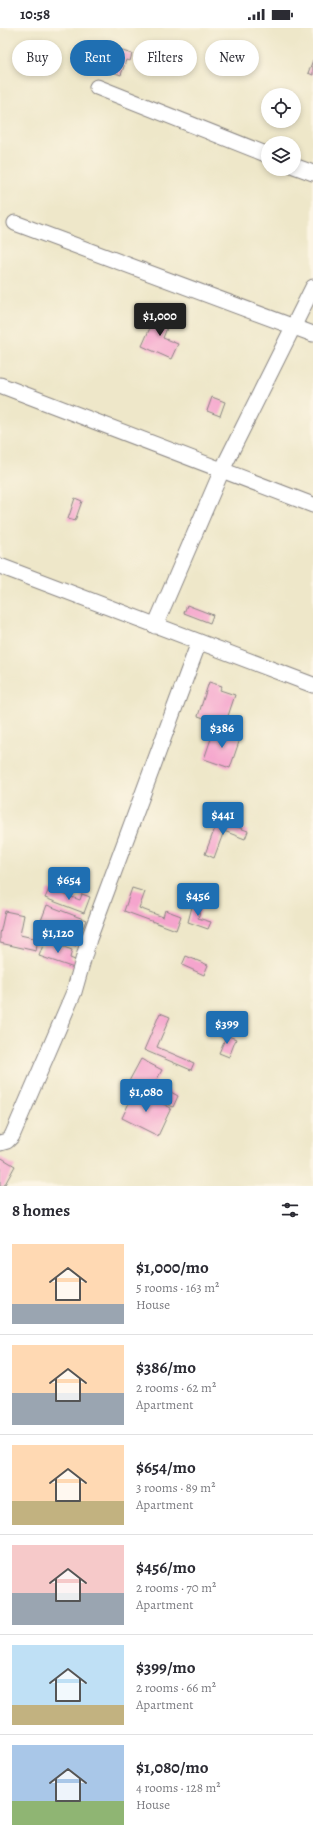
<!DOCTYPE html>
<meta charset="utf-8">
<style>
body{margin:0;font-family:Alegreya,serif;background:#f2f2f3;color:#2b2b33;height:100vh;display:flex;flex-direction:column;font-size:15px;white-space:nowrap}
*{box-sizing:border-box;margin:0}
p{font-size:13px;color:#7c7c81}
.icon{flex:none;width:22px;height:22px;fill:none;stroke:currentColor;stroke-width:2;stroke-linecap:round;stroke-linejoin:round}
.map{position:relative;height:1158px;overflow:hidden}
.panel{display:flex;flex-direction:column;background:#fff;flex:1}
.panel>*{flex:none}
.banner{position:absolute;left:12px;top:12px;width:289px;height:36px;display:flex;gap:8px}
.fabs{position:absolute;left:261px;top:60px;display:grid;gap:8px}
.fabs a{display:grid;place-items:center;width:40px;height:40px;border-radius:50%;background:#fff;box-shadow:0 2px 6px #0003;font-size:20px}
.price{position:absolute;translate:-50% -34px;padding:0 9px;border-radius:4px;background:#1f6fb2;color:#fff;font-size:13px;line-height:26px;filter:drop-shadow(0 1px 2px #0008)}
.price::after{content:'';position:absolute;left:50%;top:24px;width:12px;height:9px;margin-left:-6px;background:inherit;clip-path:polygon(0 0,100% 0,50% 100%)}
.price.on{background:#222;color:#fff}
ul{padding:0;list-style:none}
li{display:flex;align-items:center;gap:12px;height:100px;padding:0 12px}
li+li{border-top:1px solid #e1e1e2}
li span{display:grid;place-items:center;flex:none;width:112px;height:80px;border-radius:0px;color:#555}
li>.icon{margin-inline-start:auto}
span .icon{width:48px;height:48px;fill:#fffc;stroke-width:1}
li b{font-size:17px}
h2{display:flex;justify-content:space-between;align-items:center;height:48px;padding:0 12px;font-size:17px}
.tag{padding:0 14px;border-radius:18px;background:#fff;box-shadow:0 2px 6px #0003;font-size:14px;line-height:36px}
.tag.on{background:#1f6fb2;color:#fff}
.status{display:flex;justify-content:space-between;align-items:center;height:28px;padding:0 20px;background:#fff;direction:ltr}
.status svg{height:11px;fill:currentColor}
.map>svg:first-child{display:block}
.building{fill:#f5a5cd}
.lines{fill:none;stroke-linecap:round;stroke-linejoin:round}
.street-casing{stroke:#888482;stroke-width:17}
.street{stroke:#fff;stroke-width:15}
</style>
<div class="status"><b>10:58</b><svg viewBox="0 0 49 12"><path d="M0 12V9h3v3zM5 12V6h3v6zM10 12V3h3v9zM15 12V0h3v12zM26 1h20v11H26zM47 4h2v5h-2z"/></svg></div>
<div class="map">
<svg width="313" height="1158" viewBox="0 0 313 1158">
<rect width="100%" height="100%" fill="#fcf5e5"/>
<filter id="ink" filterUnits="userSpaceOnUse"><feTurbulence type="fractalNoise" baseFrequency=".025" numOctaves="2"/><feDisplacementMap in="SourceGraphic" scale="8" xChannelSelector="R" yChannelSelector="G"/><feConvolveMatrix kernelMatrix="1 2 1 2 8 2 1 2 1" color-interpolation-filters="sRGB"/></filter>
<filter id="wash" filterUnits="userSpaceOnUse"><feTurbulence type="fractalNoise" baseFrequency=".012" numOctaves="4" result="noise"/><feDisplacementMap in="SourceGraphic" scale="16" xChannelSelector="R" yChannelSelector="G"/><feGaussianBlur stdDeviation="0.9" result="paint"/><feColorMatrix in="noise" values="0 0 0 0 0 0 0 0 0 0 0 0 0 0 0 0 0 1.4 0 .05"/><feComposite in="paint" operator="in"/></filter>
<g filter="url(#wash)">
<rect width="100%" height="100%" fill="#eee7c9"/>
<g id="blocks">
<g class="building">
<path d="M107,18L132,26L130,33L126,32L121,47L101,40Z"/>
<path d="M313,32V47L308,45Z"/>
<path d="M157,284L171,290L163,310L178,316L171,331L142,318Z"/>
<path d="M212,369L225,374L220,388L207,383Z"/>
<path d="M75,470L82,473L75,493L68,491Z"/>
<path d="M187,577L213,587L210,595L184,585Z"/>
<path d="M209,654L222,658L220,662L235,667L225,697L198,688Z"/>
<path d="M214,702L240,711L230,740L204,731Z"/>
<path d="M218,792L248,803L245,811L224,803L214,830L205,826Z"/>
<path d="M132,860L145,864L139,880L163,889L165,882L181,888L176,902L124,883Z"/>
<path d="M49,861L80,872L82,866L90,869L84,885L45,870Z"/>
<path d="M193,875L202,878L198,890L211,894L208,901L188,894Z"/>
<path d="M47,877L86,892L76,918L37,903Z"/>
<path d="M5,883L24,887L20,907L38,911L36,923L0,915V906Z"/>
<path d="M45,912L72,922L70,930L80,934L77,941L39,928Z"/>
<path d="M186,928L208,937L204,947L182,937Z"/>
<path d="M160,985L170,989L157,1019L194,1035L191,1042L144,1022Z"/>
<path d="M221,1005L236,1011L229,1029L219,1025L225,1011L219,1008Z"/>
<path d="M141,1031L162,1042L155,1055L178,1068L173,1079L128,1055Z"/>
<path d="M135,1062L171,1080L158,1108L122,1090Z"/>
<path d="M0,1129L15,1138L4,1158H0Z"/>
</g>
</g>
</g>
<g filter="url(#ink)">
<use href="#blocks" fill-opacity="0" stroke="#888482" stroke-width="1"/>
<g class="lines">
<g class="street-casing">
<g id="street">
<path d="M97,59L268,127"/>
<path d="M294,138L313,145"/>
<path d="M15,195L313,306"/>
<path d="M0,357L313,477"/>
<path d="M0,538L313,657"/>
<path d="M155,598L222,442L313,259"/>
<path d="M0,1115L7,1113L12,1108L74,964L89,911L199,614"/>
</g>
</g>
<use href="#street" class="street"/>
</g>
</g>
</svg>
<div class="fabs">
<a><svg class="icon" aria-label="locate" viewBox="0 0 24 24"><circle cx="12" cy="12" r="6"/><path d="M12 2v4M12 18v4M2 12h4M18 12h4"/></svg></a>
<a><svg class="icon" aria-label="layers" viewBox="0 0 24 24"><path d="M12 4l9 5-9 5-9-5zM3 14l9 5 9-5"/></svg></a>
</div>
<b class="price on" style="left:160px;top:309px">$1,000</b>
<b class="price" style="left:222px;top:721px">$386</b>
<b class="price" style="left:223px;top:808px">$441</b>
<b class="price" style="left:69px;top:873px">$654</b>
<b class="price" style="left:198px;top:889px">$456</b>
<b class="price" style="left:58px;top:926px">$1,120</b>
<b class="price" style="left:227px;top:1017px">$399</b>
<b class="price" style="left:146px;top:1085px">$1,080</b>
<div class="banner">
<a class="tag">Buy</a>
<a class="tag on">Rent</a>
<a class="tag">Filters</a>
<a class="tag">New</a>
</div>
</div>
<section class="panel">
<h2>8 homes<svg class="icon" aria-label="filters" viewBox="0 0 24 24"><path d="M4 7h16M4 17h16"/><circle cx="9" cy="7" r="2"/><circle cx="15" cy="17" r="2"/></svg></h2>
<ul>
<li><span style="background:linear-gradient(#ffd9b3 75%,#9aa5b1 0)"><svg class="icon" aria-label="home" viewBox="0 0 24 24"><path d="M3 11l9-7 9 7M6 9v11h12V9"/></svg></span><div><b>$1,000/mo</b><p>5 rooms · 163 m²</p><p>House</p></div></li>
<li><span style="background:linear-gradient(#ffd9b3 60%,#9aa5b1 0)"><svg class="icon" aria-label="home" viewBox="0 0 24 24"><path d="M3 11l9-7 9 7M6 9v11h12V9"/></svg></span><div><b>$386/mo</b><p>2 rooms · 62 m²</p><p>Apartment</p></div></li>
<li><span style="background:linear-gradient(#ffd9b3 70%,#c2b280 0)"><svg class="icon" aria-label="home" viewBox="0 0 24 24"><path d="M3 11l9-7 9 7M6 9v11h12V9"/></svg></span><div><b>$654/mo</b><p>3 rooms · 89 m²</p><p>Apartment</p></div></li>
<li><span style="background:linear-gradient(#f6c9c9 60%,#9aa5b1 0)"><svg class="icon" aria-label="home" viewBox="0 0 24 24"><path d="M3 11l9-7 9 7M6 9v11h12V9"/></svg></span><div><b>$456/mo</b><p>2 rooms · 70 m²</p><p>Apartment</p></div></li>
<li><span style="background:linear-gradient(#bfe0f5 75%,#c2b280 0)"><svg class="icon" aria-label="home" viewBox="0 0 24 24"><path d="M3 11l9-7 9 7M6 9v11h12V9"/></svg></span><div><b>$399/mo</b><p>2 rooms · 66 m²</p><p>Apartment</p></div></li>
<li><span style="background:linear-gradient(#a9c7e8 70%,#8fb573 0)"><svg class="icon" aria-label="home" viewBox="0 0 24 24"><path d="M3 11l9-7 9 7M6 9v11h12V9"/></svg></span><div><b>$1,080/mo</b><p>4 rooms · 128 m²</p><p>House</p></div></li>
</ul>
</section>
